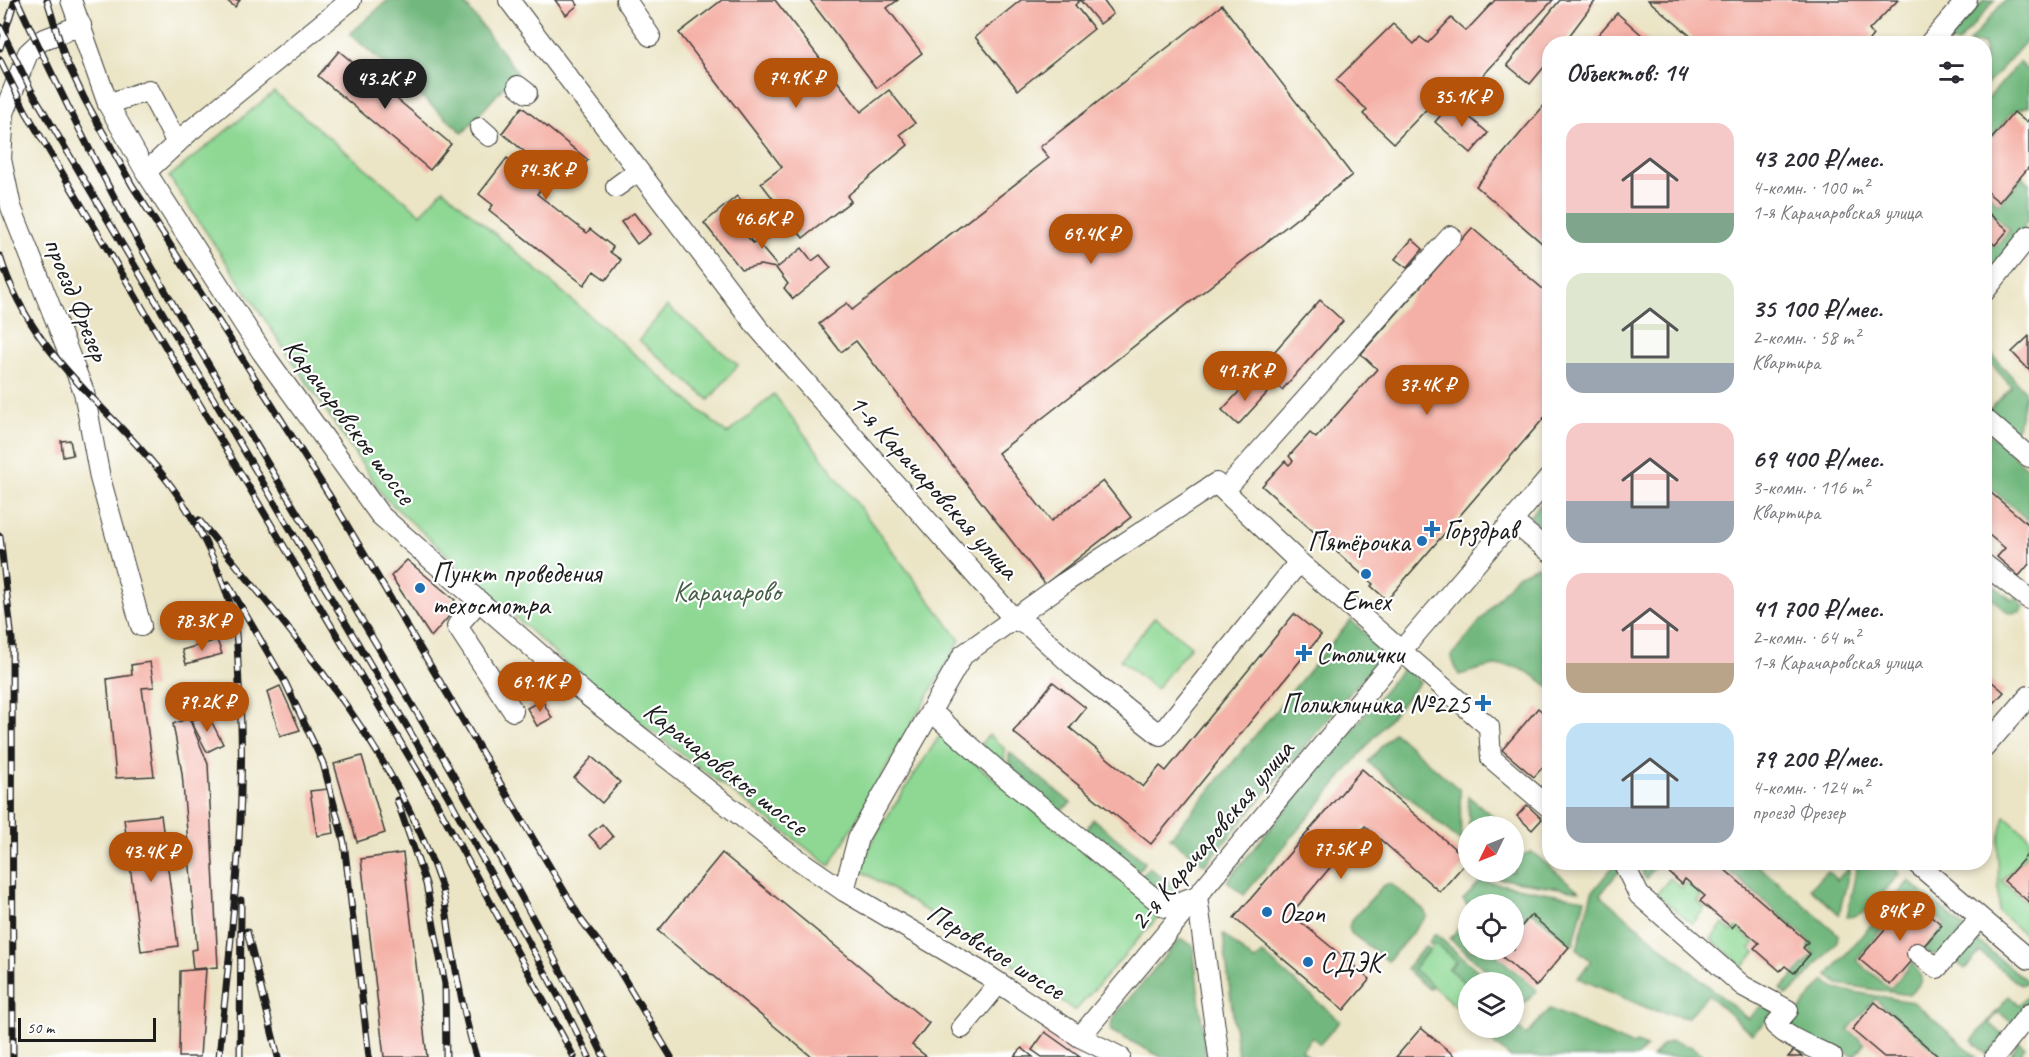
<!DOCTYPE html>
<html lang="ru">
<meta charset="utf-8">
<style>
body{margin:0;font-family:Caveat,sans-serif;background:#f7f7f7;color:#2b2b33;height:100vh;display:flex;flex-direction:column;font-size:22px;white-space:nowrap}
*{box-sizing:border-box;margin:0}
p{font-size:20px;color:#7c7c81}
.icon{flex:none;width:33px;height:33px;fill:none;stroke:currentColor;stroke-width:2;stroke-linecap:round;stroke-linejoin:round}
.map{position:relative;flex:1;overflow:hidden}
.details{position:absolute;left:1542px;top:36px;width:450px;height:834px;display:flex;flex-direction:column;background:#fff;border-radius:24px;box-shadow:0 3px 9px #0003}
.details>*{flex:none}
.needle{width:39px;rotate:227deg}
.fabs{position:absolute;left:1458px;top:816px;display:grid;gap:12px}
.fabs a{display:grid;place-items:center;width:66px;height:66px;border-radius:50%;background:#fff;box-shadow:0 3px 9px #0003;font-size:30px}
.scale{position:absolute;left:18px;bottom:15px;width:138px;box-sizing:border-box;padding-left:6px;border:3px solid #1c1c1c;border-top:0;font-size:16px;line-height:21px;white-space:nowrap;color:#1c1c1c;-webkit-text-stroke:4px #fff;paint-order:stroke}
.price{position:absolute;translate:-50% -51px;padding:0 14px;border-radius:21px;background:#b45309;color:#fff;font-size:20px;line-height:39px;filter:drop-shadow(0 2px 3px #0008)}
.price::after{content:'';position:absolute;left:50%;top:36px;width:18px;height:14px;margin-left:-9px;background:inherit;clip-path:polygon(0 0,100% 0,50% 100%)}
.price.selected{background:#222;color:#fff}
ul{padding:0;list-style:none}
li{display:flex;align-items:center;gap:18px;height:150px;padding:0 24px}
li span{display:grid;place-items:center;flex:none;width:168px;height:120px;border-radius:18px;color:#555}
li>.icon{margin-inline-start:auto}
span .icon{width:72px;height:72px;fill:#fffc;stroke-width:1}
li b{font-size:26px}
h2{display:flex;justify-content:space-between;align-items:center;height:72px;padding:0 24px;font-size:26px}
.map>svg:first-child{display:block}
.green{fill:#8ed894;stroke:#557a58;stroke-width:1.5}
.forest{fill:#72b87e;stroke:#476a4d;stroke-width:1.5}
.building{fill:#f4b0a6}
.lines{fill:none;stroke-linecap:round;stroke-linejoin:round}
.minor-casing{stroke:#3b3a36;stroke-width:22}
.minor{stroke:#fff;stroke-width:20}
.rail-casing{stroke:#1c1c1c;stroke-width:7}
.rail{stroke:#fff;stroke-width:4.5;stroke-dasharray:14;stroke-linecap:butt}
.poi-dot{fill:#1f6fb2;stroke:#fff;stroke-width:2}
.labels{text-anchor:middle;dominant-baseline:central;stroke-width:4.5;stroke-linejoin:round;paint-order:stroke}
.street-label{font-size:28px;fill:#1c1c1c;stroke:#fff}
.poi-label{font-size:28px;fill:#1c1c1c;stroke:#fff;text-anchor:start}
.park-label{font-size:28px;fill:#445e46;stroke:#fff}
</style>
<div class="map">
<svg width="2029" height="1057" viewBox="0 0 2029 1057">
<rect width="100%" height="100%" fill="#fff"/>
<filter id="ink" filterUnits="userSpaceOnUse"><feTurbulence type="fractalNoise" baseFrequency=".0167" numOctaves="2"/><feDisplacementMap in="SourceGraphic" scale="12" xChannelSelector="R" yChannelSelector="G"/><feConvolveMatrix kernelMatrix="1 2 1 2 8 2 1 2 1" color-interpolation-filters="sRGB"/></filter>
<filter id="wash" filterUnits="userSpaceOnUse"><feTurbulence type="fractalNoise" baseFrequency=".008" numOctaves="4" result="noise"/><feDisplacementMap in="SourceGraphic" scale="24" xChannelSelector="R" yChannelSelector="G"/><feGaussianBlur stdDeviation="1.35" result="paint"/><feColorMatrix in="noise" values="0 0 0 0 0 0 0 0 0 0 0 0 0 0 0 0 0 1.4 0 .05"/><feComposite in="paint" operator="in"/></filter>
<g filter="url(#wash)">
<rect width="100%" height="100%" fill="#ebe5c6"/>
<g class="green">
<path d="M274,92L421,214L443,189L727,434L774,394L960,640L830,866L584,680L384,497L169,177Z"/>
<path d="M667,306L738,365L709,400L639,340Z"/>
<path d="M1155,617L1191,646L1156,689L1120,660Z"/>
<path d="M940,735L1151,906L1159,916L1075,1011L1017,967L860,870L876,834Z"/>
<path d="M989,735L1004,748L1005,769L978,747Z"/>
<path d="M2005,816L2029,837V852L2002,881L2029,904V938L1999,912L1998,842Z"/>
<path d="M1670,878L1682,888L1686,883L1701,896L1697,901L1705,908L1692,924L1657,894Z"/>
<path d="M1723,924L1732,932L1736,927L1755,943L1750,948L1755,952L1743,967L1711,939Z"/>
<path d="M1435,943L1456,961L1449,969L1465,983L1473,975L1482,982H1468V1017L1413,969Z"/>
</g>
<g class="forest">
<path d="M388,0H462L517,72L463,133L350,34Z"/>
<path d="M1984,0H1995L1958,43H1947Z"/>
<path d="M2005,0H2029V38L1985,87L1984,44L1968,43Z"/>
<path d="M2020,62L2029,73V106L2014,111L1992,137L1985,130V102Z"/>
<path d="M2022,177L2029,183V219L2024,225L2025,234L1985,297L1984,238L1995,247L2010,230L1985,207V198L1988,194L1999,204Z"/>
<path d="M1984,346L2023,389L2025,395L2018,427L2009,434L1987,412L2012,387L1985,357Z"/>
<path d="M1985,430L2029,469V521L1985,483Z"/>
<path d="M1549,494V515L1540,526L1529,517Z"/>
<path d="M1538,566L1549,576V687C1515,658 1500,663 1459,675L1451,657L1517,575Z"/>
<path d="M1984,578L2012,600L2016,597L2024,606L2020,612L2009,613L1985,593Z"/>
<path d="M1351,620L1378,646L1377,661L1205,865L1170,838Z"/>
<path d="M1403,668L1420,682L1244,895L1227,881Z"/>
<path d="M1394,732L1460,790L1461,842L1368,762Z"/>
<path d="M1009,752L1071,803L1058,813L1009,773Z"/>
<path d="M1468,796L1505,826H1469Z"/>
<path d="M1093,819L1145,862L1134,876L1084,834Z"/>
<path d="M1531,852H1532L1579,891L1483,876L1487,872H1514V858Z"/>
<path d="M1616,863L1619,871L1600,895L1748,1019L1761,1006L1773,1010L1771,1016L1752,1034L1708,995L1687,1018L1652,1010L1578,978L1591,961L1577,949L1592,892Z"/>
<path d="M1639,863H1653L1656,866L1645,879Z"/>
<path d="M1720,863H1755L1838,934L1837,942L1794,990L1786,995L1781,989L1814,954L1807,947L1811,942Z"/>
<path d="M1855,863H1888L1900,873C1886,888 1869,917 1847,917L1856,870Z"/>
<path d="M1149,867L1182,893L1172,901L1139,879Z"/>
<path d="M1849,867V873L1839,914L1810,888L1827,871L1837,880Z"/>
<path d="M1481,881L1585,899L1573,945L1531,911L1514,931V904L1468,906L1463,900Z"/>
<path d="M1909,881L1965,928L1940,956L1922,952L1945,924L1911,895L1856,960L1890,989L1912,963L1922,977L1921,983L1909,995L1838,984L1828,975Z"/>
<path d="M1390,883L1423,909L1427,916L1388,961L1351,933L1349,927L1351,921L1383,886Z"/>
<path d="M1468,917V950H1498L1495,954L1537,990L1525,1003L1514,993V982H1501L1450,939Z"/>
<path d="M1223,934L1254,961L1263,954L1340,1021L1320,1044L1312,1037L1302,1050L1309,1057H1298L1291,1051L1287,1057H1238Z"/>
<path d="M1435,934L1491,982H1482L1473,975L1465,983L1449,969L1456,961L1435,943L1432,946L1429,942Z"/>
<path d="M1973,937L2028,982L2020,985L1980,952L1965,969L1954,960Z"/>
<path d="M1179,940H1184L1193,946L1206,1057H1161L1111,1031L1112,1019Z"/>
<path d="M1425,946L1429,950L1413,969L1432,985L1429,989L1406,969Z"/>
<path d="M1824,980L1835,989L1913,1002L1977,1057H1943L1875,999L1848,1030L1865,1044L1853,1057L1843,1050L1839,1055L1796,1032L1791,1024L1793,1018Z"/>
<path d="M2029,994V1004L2013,1024L1999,1012L1989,1023L2004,1035L1987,1055L1972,1041L2009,996L2019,1005Z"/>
<path d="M1550,1009L1631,1045L1637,1043L1646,1047L1637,1057H1510L1475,1028H1514V1025L1526,1035Z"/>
<path d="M1672,1041L1692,1047L1705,1057H1652L1662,1045Z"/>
<path d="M2019,1041L2025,1047L2021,1052L2027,1057H2009Z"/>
</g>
<g id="blocks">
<g class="building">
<path d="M226,0H240L235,7Z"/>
<path d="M555,0H574L578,5L566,15Z"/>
<path d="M722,0H775L861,112L889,90L915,123L900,134L908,145L847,196L851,201L803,238L761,183L782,167L679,33Z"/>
<path d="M810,0H898L887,8L922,53L877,88Z"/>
<path d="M1021,0H1103L1113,14L1100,24L1080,0L1075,5L1094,29L1018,90L975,37Z"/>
<path d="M1495,0H1553L1462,98L1449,86L1394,143L1363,114L1367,110L1336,80L1393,24L1414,44L1420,37L1428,43L1451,18L1466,31Z"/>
<path d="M1560,0H1596L1563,44H1550V60L1530,84L1507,65Z"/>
<path d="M1648,0H1898L1869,30L1873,35L1866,44H1700Z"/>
<path d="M1222,5L1352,175L998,453L1051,521L1103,481L1131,517L1045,584L856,341L841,352L819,324L847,303L852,310L1049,158L1040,147Z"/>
<path d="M1617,13L1652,44H1590Z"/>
<path d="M339,51L451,144L430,170L318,76Z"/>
<path d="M1452,102L1488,133L1471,153L1435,122Z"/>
<path d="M1546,103L1550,106V250L1476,186Z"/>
<path d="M522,107L588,160L569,185L553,174L537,194L587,233L590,229L613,247L610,252L621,260L606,280L594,271L584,285L489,210L493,205L479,194L507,158L521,169L531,157L502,133Z"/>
<path d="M2014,112L2026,122L2029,119V167L1999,202L1987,192L1984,196V148Z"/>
<path d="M737,196L752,216L739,227L753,243L756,241L778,267L802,248L812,261L820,255L831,268L793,299L784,288L788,284L776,268L760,265L741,269L704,223Z"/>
<path d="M1984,209L2008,230L1995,245L1984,236Z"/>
<path d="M634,213L650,234L637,244L621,222Z"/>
<circle cx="765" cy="228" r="11"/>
<path d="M1472,228L1550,295V411L1387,600L1371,586L1373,584L1262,486L1285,461L1289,465L1293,461L1289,456L1310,433L1316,438L1377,369L1361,354Z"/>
<path d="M1412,239L1423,249L1407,268L1395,259Z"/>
<path d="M1320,300L1343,321L1282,390L1259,369Z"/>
<path d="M2029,336V370L2012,352Z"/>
<path d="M1248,382L1252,386L1257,382L1268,392L1238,425L1222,410Z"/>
<path d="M70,440L73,455L63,457L61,441Z"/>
<path d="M1984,487L2029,525V564L2019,576L1997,557L2005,548L1984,531Z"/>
<path d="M407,560L455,600L451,614L431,637L391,576Z"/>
<path d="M1294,614L1321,635L1151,844L1013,732L1053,682L1086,708L1070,728L1143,787L1160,766L1166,771Z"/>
<path d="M217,640L222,654L186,664L182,650Z"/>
<path d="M150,662L154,687L142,688L154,776L116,778L107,679L132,675L131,665Z"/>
<path d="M1984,675L2004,692L1984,714Z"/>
<path d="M280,686L300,730L280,736L267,692Z"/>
<path d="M542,700L552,718L537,726L527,708Z"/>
<path d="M1538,708L1550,718V763L1548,761L1534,777L1502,750Z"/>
<path d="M207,713L223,744L207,752L191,721Z"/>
<path d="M189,718L208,764L218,967L193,969L191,950L197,949L182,773L173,724Z"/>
<path d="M362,756L385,833L357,842L334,764Z"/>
<path d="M592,757L620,782L602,803L574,778Z"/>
<path d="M1362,769L1468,860L1440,892L1365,826L1291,914L1370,979L1344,1010L1234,918Z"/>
<path d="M328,789L334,833L317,836L310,791Z"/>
<path d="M1527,805L1542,819L1532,830L1517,816Z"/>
<path d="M161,815L178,946L141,951L124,819Z"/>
<path d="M602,824L613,837L601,848L589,835Z"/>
<path d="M403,853L427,1057H384L361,859Z"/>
<path d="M722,853L929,1023L912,1045L927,1057H812L658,931Z"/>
<path d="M2027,855L2029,857V902L2004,881Z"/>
<path d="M1657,862H1716L1808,942L1803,948L1810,954L1794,973L1785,966L1780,971L1754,948L1759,943L1736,923L1732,928L1700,901L1705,896L1685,879L1682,884Z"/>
<path d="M1911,899L1942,925L1890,985L1859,959Z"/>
<path d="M1531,915L1569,947L1536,986L1498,953L1501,950H1514V935Z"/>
<path d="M206,969L200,1057H179L180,971Z"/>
<path d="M1875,1002L1939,1057H1884L1852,1030Z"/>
<path d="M1421,1028L1456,1057H1396Z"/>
<path d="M1045,1032L1080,1057H1042L1032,1050Z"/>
<path d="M1022,1048L1033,1057H1014Z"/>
<path d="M1794,1050L1802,1057H1788Z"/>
</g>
</g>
</g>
<g filter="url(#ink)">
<use href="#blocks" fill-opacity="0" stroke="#3b3a36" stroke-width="1.5"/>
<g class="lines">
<g class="minor-casing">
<g id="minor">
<path d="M71,0L108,104L146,172L262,352L380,515L588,696L783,849L844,891L987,975L1080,1037L1120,1057"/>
<path d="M509,0L758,328L1014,619L1030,627L1081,673L1160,735L1299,562"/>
<path d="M626,0L650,36"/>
<path d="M81,25L42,40L28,53L4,113L1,159L11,207L84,392L100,478L141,626"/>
<path d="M1929,44L1967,0"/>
<path d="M518,86L527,93"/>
<path d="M108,104L149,90L177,143"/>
<path d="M480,128L489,136"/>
<path d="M146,172L190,131L351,0"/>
<path d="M616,187L638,171"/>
<path d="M1984,292L2029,236"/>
<path d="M1984,418L2029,457"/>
<path d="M1225,490L1451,236"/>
<path d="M1512,521L1550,552"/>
<path d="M1984,564L2029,599"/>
<path d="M479,601L457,626L513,711"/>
<path d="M932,712L1006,778L1165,907L1197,896"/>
<path d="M1984,748L2029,696"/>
<path d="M1623,862L1639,895L1743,986L1788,1010L1775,1025C1792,1041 1812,1046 1832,1057"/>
<path d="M1915,862L2029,959"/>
<path d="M844,891L858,838L963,655L1064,583L1216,483L1299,562L1489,727L1491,758L1550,808"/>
<path d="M1197,896L1219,1057"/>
<path d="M1917,953L1937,968L1980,918"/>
<path d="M962,1028L999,983"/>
<path d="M1080,1037L1401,651L1550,477"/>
<path d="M1995,1057L2029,1014"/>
</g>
</g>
<use href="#minor" class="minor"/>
<g class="rail-casing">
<g id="rail">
<path d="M17,0C63,99 112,197 166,292C313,546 476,793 604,1057"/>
<path d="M47,0L65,58L84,98L132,185L331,498L582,921L616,965L671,1057"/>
<path d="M0,27L31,90L448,796L567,1012L589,1057"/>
<path d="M0,48L15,0"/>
<path d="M0,60L26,112L436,802L574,1057"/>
<path d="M0,256C32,360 111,405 172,487C198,522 228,583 235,626C238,646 238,666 239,685C248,809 231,934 219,1057"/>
<path d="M199,520C290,631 391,742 439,880C446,897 447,919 450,937C457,978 464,1017 476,1057"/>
<path d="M0,536L12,640L13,1057"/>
<path d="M228,584L285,682L323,763L344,842L369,1057"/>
<path d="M397,800L426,884L445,984L446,1057"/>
<path d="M247,931L278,1057"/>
<path d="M240,1057L241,900"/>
</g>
</g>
<use href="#rail" class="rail"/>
</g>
</g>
<g class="poi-dot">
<path d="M1429 520h6v6h6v6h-6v6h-6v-6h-6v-6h6z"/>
<circle cx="1422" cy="541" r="6"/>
<circle cx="1366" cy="574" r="6"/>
<circle cx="420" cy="588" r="6"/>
<path d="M1301 644h6v6h6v6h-6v6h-6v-6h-6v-6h6z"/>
<path d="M1480 694h6v6h6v6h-6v6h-6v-6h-6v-6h6z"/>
<circle cx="1267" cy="912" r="6"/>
<circle cx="1308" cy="962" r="6"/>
</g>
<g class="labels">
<g class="street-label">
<text transform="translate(77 299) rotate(68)">проезд Фрезер</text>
<text transform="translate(350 421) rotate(53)">Карачаровское шоссе</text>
<text transform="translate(934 486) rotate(48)">1-я Карачаровская улица</text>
<text transform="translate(726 768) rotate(38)">Карачаровское шоссе</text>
<text transform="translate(1211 835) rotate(-50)">2-я Карачаровская улица</text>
<text transform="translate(996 951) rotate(32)">Перовское шоссе</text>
</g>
<g class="poi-label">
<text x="1444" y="529">Горздрав</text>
<text x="1410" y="541" text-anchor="end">Пятёрочка</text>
<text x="432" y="572">Пункт проведения<tspan x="432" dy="32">техосмотра</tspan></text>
<text x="1366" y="600" text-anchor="middle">Emex</text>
<text x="1316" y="653">Столички</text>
<text x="1470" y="703" text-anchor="end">Поликлиника №225</text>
<text x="1279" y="912">Ozon</text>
<text x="1320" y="962">СДЭК</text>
</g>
<g class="park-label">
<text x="727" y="591">Карачарово</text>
</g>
</g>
</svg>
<div class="fabs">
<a><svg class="needle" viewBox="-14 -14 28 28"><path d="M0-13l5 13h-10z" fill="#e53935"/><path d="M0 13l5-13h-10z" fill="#7c7c81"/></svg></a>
<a><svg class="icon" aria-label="locate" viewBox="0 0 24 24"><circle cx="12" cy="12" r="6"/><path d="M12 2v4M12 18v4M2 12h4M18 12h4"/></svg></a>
<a><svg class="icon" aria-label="layers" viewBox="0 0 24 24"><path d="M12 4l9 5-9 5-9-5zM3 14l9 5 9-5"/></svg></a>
</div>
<div class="scale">50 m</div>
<b class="price" style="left:796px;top:109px">74.9K ₽</b>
<b class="price selected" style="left:385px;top:110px">43.2K ₽</b>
<b class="price" style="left:1462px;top:128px">35.1K ₽</b>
<b class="price" style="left:546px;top:201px">74.3K ₽</b>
<b class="price" style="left:762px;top:250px">46.6K ₽</b>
<b class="price" style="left:1091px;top:265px">69.4K ₽</b>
<b class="price" style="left:1245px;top:402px">41.7K ₽</b>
<b class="price" style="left:1427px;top:416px">37.4K ₽</b>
<b class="price" style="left:202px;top:652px">78.3K ₽</b>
<b class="price" style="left:540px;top:713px">69.1K ₽</b>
<b class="price" style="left:207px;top:733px">79.2K ₽</b>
<b class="price" style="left:1341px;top:880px">77.5K ₽</b>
<b class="price" style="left:151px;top:883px">43.4K ₽</b>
<b class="price" style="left:1900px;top:942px">84K ₽</b>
<section class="details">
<h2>Объектов: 14<svg class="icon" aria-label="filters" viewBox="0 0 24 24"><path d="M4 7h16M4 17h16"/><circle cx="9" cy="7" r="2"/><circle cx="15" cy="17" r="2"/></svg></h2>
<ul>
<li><span style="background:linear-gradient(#f6c9c9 75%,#7fa58c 0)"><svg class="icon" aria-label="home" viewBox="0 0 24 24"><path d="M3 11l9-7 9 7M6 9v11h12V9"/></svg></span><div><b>43 200 ₽/мес.</b><p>4-комн. · 100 m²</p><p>1-я Карачаровская улица</p></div></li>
<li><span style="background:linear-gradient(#dfe7d0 75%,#9aa5b1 0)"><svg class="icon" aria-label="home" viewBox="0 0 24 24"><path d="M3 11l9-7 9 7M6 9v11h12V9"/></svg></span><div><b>35 100 ₽/мес.</b><p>2-комн. · 58 m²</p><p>Квартира</p></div></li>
<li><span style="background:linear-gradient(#f6c9c9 65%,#9aa5b1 0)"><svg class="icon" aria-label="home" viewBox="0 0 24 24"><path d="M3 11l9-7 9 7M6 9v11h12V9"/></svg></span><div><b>69 400 ₽/мес.</b><p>3-комн. · 116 m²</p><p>Квартира</p></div></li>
<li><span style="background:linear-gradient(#f6c9c9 75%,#b9a48a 0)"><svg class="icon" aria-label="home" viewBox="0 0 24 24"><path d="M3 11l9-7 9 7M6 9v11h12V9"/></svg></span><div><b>41 700 ₽/мес.</b><p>2-комн. · 64 m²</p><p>1-я Карачаровская улица</p></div></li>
<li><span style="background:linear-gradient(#bfe0f5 70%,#9aa5b1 0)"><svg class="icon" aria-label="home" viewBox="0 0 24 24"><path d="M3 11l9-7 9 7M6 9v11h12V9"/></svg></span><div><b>79 200 ₽/мес.</b><p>4-комн. · 124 m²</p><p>проезд Фрезер</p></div></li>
</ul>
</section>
</div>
